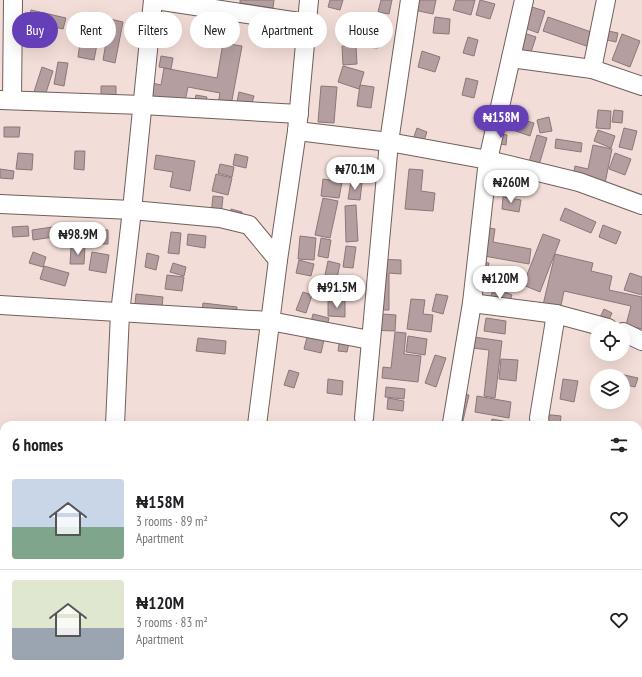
<!DOCTYPE html>
<meta charset="utf-8">
<style>
body{margin:0;font-family:"PT Sans Narrow",sans-serif;background:#f6f6f6;color:#202124;height:100vh;display:flex;flex-direction:column;font-size:15px;white-space:nowrap}
*{box-sizing:border-box;margin:0}
p{font-size:13px;color:#757577}
.icon{flex:none;width:22px;height:22px;fill:none;stroke:currentColor;stroke-width:2;stroke-linecap:round;stroke-linejoin:round}
.map{position:relative;flex:1;overflow:hidden}
.side{position:absolute;left:0px;top:421px;width:642px;height:256px;display:flex;flex-direction:column;background:#fff;border-radius:12px 12px 0 0;box-shadow:0 4px 16px #0002}
.side>*{flex:none}
.hud{position:absolute;left:12px;top:12px;width:400px;height:36px;display:flex;gap:8px}
.buttons{position:absolute;left:590px;top:321px;display:grid;gap:8px}
.buttons a{display:grid;place-items:center;width:40px;height:40px;border-radius:50%;background:#fff;box-shadow:0 4px 16px #0002;font-size:20px}
.price{position:absolute;translate:-50% -34px;padding:0 9px;border-radius:14px;background:#fff;color:#222;font-size:13px;line-height:26px;filter:drop-shadow(0 1px 2px #0008)}
.price::after{content:'';position:absolute;left:50%;top:24px;width:12px;height:9px;margin-left:-6px;background:inherit;clip-path:polygon(0 0,100% 0,50% 100%)}
.price.current{background:#653fb7;color:#fff}
ul{padding:0;list-style:none}
li{display:flex;align-items:center;gap:12px;height:100px;padding:0 12px}
li+li{border-top:1px solid #e0e0e0}
li span{display:grid;place-items:center;flex:none;width:112px;height:80px;border-radius:4px;color:#555}
li>.icon{margin-inline-start:auto}
span .icon{width:48px;height:48px;fill:#fffc;stroke-width:1}
li b{font-size:17px}
h2{display:flex;justify-content:space-between;align-items:center;height:48px;padding:0 12px;font-size:17px}
.tag{padding:0 14px;border-radius:18px;background:#fff;box-shadow:0 4px 16px #0002;font-size:14px;line-height:36px}
.tag.current{background:#653fb7;color:#fff}
.map>svg:first-child{display:block}
.building{fill:#b49ea0;stroke:#8b7779}
.lines{fill:none;stroke-linecap:round;stroke-linejoin:round}
.minor-casing{stroke:#725f5b;stroke-width:20}
.minor{stroke:#fff;stroke-width:18}
</style>
<div class="map">
<svg width="642" height="677" viewBox="0 0 642 677">
<rect width="100%" height="100%" fill="#f3ddd8"/>
<g class="building">
<path d="M240,0H274L273,8L240,3Z"/>
<path d="M330,0H343L340,10L328,7Z"/>
<path d="M381,0H392L389,14L378,12Z"/>
<path d="M416,0H436L433,14L414,10Z"/>
<path d="M456,0H475L471,15L453,10Z"/>
<path d="M480,0L495,4L490,19L476,15Z"/>
<path d="M532,7L545,11L538,33L525,28Z"/>
<path d="M31,10L66,18L63,29L28,21Z"/>
<path d="M212,10L227,12L226,22L211,20Z"/>
<path d="M348,14H362L361,34L347,33Z"/>
<path d="M435,17L450,19L449,34L433,33Z"/>
<path d="M548,17L597,34L592,48L543,31Z"/>
<path d="M110,19L123,22L115,63L103,60Z"/>
<path d="M91,21L102,24L98,39L87,36Z"/>
<path d="M26,27L36,29L32,47L22,45Z"/>
<path d="M365,29L380,30L378,48L364,47Z"/>
<path d="M599,29L618,33L616,42L598,38Z"/>
<path d="M521,32L536,37L530,55L515,49Z"/>
<path d="M622,34L640,41L630,67L612,60Z"/>
<path d="M81,36L98,39L94,60L78,57Z"/>
<path d="M468,37L478,40L474,56L463,53Z"/>
<path d="M223,43L242,46L230,111L217,109L220,93L188,87L185,101L158,97L157,104L139,100L143,81L161,85L164,68L217,78Z"/>
<path d="M342,46H356L357,64L343,65Z"/>
<path d="M422,51L440,57L435,72L418,67Z"/>
<path d="M161,56L173,58L171,69L159,67Z"/>
<path d="M58,62L68,63L64,86L54,84Z"/>
<path d="M343,66L364,72L359,89L338,82Z"/>
<path d="M42,67L53,71L43,102L32,98Z"/>
<path d="M466,78L478,81L474,98L462,95Z"/>
<path d="M360,85L374,87L371,108L357,106Z"/>
<path d="M101,86H116V104L101,103Z"/>
<path d="M321,86L337,87L334,123L318,122Z"/>
<path d="M239,92L254,96L251,106L237,102Z"/>
<path d="M196,95L207,97L205,108L194,105Z"/>
<path d="M598,110L611,111L610,129L596,128Z"/>
<path d="M614,110L623,111L622,123L612,122Z"/>
<path d="M510,111L512,127H501L500,112Z"/>
<path d="M549,117L552,131L540,133L537,120Z"/>
<path d="M516,118L534,123L530,136L513,130Z"/>
<path d="M4,127H20L19,137H4Z"/>
<path d="M417,128L427,132L421,149L411,145Z"/>
<path d="M624,128L637,131L632,150L619,147Z"/>
<path d="M598,130L615,136L611,148L594,141Z"/>
<path d="M496,133L507,135L506,145L495,143Z"/>
<path d="M537,135L547,138L539,165L529,162Z"/>
<path d="M556,139L582,143L581,152L555,148Z"/>
<path d="M593,145L612,149L605,183L573,176L575,166L588,169Z"/>
<path d="M75,151H85L84,170L74,169Z"/>
<path d="M18,153L33,154L32,170L16,169Z"/>
<path d="M615,153L631,159L625,175L609,169Z"/>
<path d="M235,154L248,157L246,168L233,165Z"/>
<path d="M156,155L195,161L190,191L170,187L173,172L154,169Z"/>
<path d="M220,164L234,167L232,177L218,173Z"/>
<path d="M0,169L14,171L13,179L0,178Z"/>
<path d="M409,169L423,170L421,191L435,193L433,211L405,209Z"/>
<path d="M216,174L232,178L228,195L212,191Z"/>
<path d="M323,179L342,182L339,198L321,196Z"/>
<path d="M351,181L362,183L360,200L348,199Z"/>
<path d="M213,196L223,197L221,216L211,215Z"/>
<path d="M503,197L521,200L519,212L502,209Z"/>
<path d="M323,198L338,201L330,238L315,235Z"/>
<path d="M356,205L358,241L346,242L345,206Z"/>
<path d="M565,208L596,222L591,233L560,220Z"/>
<path d="M231,209L242,212L239,223L228,220Z"/>
<path d="M66,225L67,235L33,240L32,230Z"/>
<path d="M603,225L621,232L616,244L599,237Z"/>
<path d="M28,226L29,236L13,237L12,227Z"/>
<path d="M478,226L495,229L493,242L531,249L529,264L473,254Z"/>
<path d="M87,229L108,230V244H86Z"/>
<path d="M171,232L181,233L179,254L168,253Z"/>
<path d="M188,234L206,236L205,248L187,245Z"/>
<path d="M543,234L560,240L540,292L523,285Z"/>
<path d="M300,236L316,238L314,260L298,259Z"/>
<path d="M321,238L331,240L328,258L318,256Z"/>
<path d="M346,246L356,247L353,268L343,267Z"/>
<path d="M71,247H85L84,264H70Z"/>
<path d="M33,252L46,257L43,267L29,263Z"/>
<path d="M92,252L109,255L106,273L89,270Z"/>
<path d="M147,253L159,256L156,270L145,267Z"/>
<path d="M555,254L593,263L591,271L612,276L609,290L642,297V329L626,325L631,306L564,291L560,310L543,305Z"/>
<path d="M373,259L401,260V274L389,273V310H372Z"/>
<path d="M299,260L314,264L311,276L296,273Z"/>
<path d="M475,260L489,263L486,277L472,275Z"/>
<path d="M328,261L340,264L337,278L325,275Z"/>
<path d="M173,263L186,267L184,276L170,272Z"/>
<path d="M44,266L69,273L65,286L40,279Z"/>
<path d="M630,273L642,277V295L624,290Z"/>
<path d="M167,275L184,277L182,291L165,289Z"/>
<path d="M494,288L512,295L505,313L487,306Z"/>
<path d="M303,292L312,295L306,313L296,310Z"/>
<path d="M136,294L163,297L161,316L134,313Z"/>
<path d="M436,294L448,296L443,314L432,311Z"/>
<path d="M411,299L425,300L423,314L433,315L431,332L407,329Z"/>
<path d="M328,301H345V317L328,316Z"/>
<path d="M203,303L237,307L235,324L201,321Z"/>
<path d="M604,309L612,313L605,328L594,330Z"/>
<path d="M369,313L396,315L395,331L368,330Z"/>
<path d="M313,314L329,318L321,353L304,349Z"/>
<path d="M486,318L506,321L505,334L484,331Z"/>
<path d="M395,332L406,333L404,354L421,356L418,382L382,378L383,367L391,368Z"/>
<path d="M340,336L350,338L347,352L338,351Z"/>
<path d="M408,336L427,339L425,355L406,352Z"/>
<path d="M474,337L502,341L495,398L484,396L489,350L472,348Z"/>
<path d="M198,338L226,341L225,354L196,351Z"/>
<path d="M435,355L446,358L436,387L425,383Z"/>
<path d="M501,359L518,360L516,381L499,379Z"/>
<path d="M289,370L299,373L294,388L284,385Z"/>
<path d="M620,374L638,378L635,387L623,384V376H619Z"/>
<path d="M328,379L343,381L342,395L327,393Z"/>
<path d="M563,379L578,381L574,402L560,399Z"/>
<path d="M386,387L405,389L404,399L385,397Z"/>
<path d="M458,393L469,395L462,425H450Z"/>
<path d="M477,396L511,402L509,418L475,412Z"/>
<path d="M388,398L404,401L403,411L387,409Z"/>
<path d="M542,414L561,416L560,425H541Z"/>
<path d="M492,419L508,422L507,425H491Z"/>
<path d="M638,497L642,499V513L638,512Z"/>
</g>
<g class="lines">
<g class="minor-casing">
<g id="minor">
<path d="M156,0L306,23"/>
<path d="M511,58L592,69L642,86"/>
<path d="M592,69L606,0"/>
<path d="M0,100L142,105L299,114"/>
<path d="M12,100L13,0"/>
<path d="M297,131L389,142L488,160L579,182L642,205"/>
<path d="M0,204L132,210L220,218L249,225L278,260"/>
<path d="M472,303L556,314L608,328"/>
<path d="M0,305L270,321L370,340"/>
<path d="M623,332L642,341"/>
<path d="M364,418L389,142L410,0"/>
<path d="M452,423L472,303L488,160L524,0"/>
<path d="M115,425L120,313L132,210L153,0"/>
<path d="M257,425L278,260L297,131L309,0"/>
<path d="M540,425L539,418L556,314"/>
<path d="M0,445H4"/>
<path d="M638,448L642,449"/>
<path d="M0,591L4,592"/>
<path d="M638,635L642,632"/>
<path d="M638,651L642,654"/>
<path d="M239,673L249,677"/>
<path d="M578,677L584,673"/>
</g>
</g>
<use href="#minor" class="minor"/>
</g>
</svg>
<div class="buttons">
<a><svg class="icon" aria-label="locate" viewBox="0 0 24 24"><circle cx="12" cy="12" r="6"/><path d="M12 2v4M12 18v4M2 12h4M18 12h4"/></svg></a>
<a><svg class="icon" aria-label="layers" viewBox="0 0 24 24"><path d="M12 4l9 5-9 5-9-5zM3 14l9 5 9-5"/></svg></a>
</div>
<b class="price current" style="left:501px;top:139px">₦158M</b>
<b class="price" style="left:355px;top:191px">₦70.1M</b>
<b class="price" style="left:511px;top:204px">₦260M</b>
<b class="price" style="left:78px;top:256px">₦98.9M</b>
<b class="price" style="left:500px;top:300px">₦120M</b>
<b class="price" style="left:337px;top:309px">₦91.5M</b>
<div class="hud">
<a class="tag current">Buy</a>
<a class="tag">Rent</a>
<a class="tag">Filters</a>
<a class="tag">New</a>
<a class="tag">Apartment</a>
<a class="tag">House</a>
</div>
<section class="side">
<h2>6 homes<svg class="icon" aria-label="filters" viewBox="0 0 24 24"><path d="M4 7h16M4 17h16"/><circle cx="9" cy="7" r="2"/><circle cx="15" cy="17" r="2"/></svg></h2>
<ul>
<li><span style="background:linear-gradient(#c9d6e8 60%,#7fa58c 0)"><svg class="icon" aria-label="home" viewBox="0 0 24 24"><path d="M3 11l9-7 9 7M6 9v11h12V9"/></svg></span><div><b>₦158M</b><p>3 rooms · 89 m²</p><p>Apartment</p></div><svg class="icon" aria-label="heart" viewBox="0 0 24 24"><path d="M12 20l-8-8c-3-5 5-10 8-4 3-6 11-1 8 4z"/></svg></li>
<li><span style="background:linear-gradient(#dfe7d0 60%,#9aa5b1 0)"><svg class="icon" aria-label="home" viewBox="0 0 24 24"><path d="M3 11l9-7 9 7M6 9v11h12V9"/></svg></span><div><b>₦120M</b><p>3 rooms · 83 m²</p><p>Apartment</p></div><svg class="icon" aria-label="heart" viewBox="0 0 24 24"><path d="M12 20l-8-8c-3-5 5-10 8-4 3-6 11-1 8 4z"/></svg></li>
</ul>
</section>
</div>
